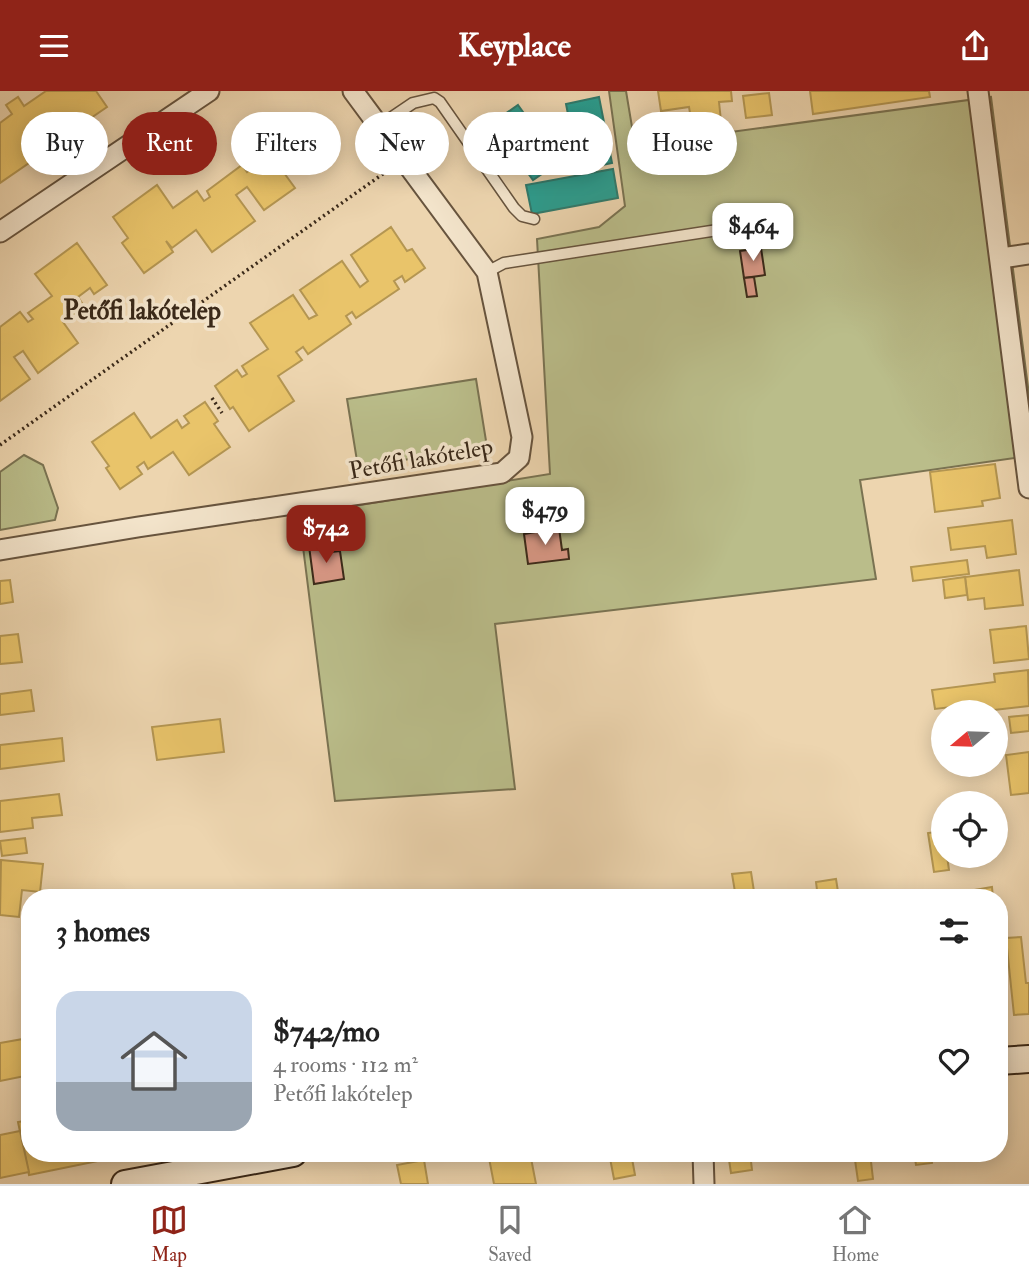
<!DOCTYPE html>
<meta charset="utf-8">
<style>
body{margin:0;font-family:"IM FELL Double Pica",serif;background:#f6f6f6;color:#222;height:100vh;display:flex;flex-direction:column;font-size:26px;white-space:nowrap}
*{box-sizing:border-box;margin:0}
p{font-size:23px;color:#767676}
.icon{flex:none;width:38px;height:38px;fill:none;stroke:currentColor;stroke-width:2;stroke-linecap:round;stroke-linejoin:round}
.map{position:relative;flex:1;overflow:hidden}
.drawer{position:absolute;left:21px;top:798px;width:987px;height:273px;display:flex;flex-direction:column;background:#fff;border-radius:28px;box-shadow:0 4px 18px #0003}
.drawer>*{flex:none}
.top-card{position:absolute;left:21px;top:21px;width:987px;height:63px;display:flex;gap:14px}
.needle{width:46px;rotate:251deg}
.buttons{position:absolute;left:931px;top:609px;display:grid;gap:14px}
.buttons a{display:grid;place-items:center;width:77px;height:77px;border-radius:50%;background:#fff;box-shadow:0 4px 18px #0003;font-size:35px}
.price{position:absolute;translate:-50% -60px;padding:0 16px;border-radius:14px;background:#fff;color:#222;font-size:23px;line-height:46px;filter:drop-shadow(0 2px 4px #0008)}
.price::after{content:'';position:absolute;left:50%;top:42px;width:21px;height:16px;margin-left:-10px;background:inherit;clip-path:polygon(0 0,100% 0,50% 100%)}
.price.current{background:#8f2418;color:#fff}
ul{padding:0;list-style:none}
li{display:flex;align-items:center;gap:21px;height:175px;padding:0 35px}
li span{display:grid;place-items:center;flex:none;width:196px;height:140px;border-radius:21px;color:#555}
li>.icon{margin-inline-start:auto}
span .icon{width:84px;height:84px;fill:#fffc;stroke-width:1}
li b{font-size:30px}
h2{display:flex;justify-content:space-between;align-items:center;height:84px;padding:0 35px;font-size:30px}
.chip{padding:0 24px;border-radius:32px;background:#fff;box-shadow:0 4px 18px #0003;font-size:24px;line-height:63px}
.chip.current{background:#8f2418;color:#fff}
header{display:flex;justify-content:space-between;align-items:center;height:91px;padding:0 35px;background:#8f2418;color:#fff;font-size:32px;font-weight:700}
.dock{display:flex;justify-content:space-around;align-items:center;height:98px;border-top:2px solid #e0e0e0;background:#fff;font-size:19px;color:#767676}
.dock a{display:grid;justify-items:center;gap:4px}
.dock .current{color:#8f2418}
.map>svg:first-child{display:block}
.green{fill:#babd8a;stroke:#7a7352;stroke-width:2}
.homes{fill:#e9c46a;stroke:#b49652;stroke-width:2}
.schools{fill:#2a9d8f;stroke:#2f7a6c;stroke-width:2}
.building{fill:#d99886;stroke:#3a2919;stroke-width:2}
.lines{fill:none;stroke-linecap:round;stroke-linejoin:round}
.lane-casing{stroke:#67543e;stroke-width:13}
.street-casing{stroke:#67543e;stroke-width:23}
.secondary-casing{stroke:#3a2919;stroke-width:30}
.path{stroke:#3a2919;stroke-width:3.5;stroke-dasharray:2 3.5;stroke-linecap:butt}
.lane{stroke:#f3e4cb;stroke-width:10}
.street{stroke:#f3e4cb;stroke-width:19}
.secondary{stroke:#f3e4cb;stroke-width:26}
.labels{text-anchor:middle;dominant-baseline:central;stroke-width:7;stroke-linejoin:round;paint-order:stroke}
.street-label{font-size:24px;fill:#3a2919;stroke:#f3e4cb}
.neighbourhood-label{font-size:26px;font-weight:bold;fill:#3a2919;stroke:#f3e4cb}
</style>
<header><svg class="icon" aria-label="menu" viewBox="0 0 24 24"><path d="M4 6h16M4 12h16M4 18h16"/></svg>Keyplace<svg class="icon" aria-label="share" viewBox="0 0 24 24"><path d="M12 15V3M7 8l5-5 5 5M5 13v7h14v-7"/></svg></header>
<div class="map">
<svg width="1029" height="1093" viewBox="0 0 1029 1093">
<rect width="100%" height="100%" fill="#edd5af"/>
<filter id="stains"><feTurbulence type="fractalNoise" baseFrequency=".00286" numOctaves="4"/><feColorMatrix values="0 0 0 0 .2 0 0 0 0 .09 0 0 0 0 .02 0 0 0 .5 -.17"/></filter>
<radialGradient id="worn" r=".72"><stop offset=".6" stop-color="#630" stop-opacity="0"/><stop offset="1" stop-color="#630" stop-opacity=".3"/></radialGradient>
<g class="green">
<path d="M609,0H626L635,54L991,6L1029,304V365L860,389L876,488L495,533L515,698L335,710L299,424L550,383L537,148L599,136L625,115Z"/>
<path d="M476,288L487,356L358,376L347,308Z"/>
<path d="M24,364L43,374L58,417L55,429L0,439V381Z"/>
</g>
<g class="homes">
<path d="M46,0H96L107,16L50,55L56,65L40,76L35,68L0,92V32L12,23L6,14L18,6L24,15Z"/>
<path d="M658,0H731L732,10L719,11L721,30L692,34L689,16L661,20Z"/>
<path d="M810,0H929L930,6L813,23Z"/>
<path d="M769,2L772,24L746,27L743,5Z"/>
<path d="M270,52L284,71L279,75L295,97L264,119L247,96L236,104L255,130L212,161L196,139L172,157L166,150L173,161L144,182L122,152L128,147L113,126L157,94L173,117L197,100L204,110L210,106L207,100L242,74L247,81L258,73L252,65Z"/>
<path d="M391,136L407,160L412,158L425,177L405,191L402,185L394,190L399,198L356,227L352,221L346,225L351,233L308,263L303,256L296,261L302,269L278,285L294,310L249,340L233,316L230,318L215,295L237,279L242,286L247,283L242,275L268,258L250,232L293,204L309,228L317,224L300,199L342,170L360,196L368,190L351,164Z"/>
<path d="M77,152L107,194L94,203L90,197L78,206L84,215L63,231L78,252L38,282L23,260L14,266L30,288L0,310V236L20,221L28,231L33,228L28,222L52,205L35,183Z"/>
<path d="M205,311L218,330L214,333L230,356L189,384L173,361L148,378L144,371L137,376L142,383L120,398L106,377L109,375L92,351L134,322L151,347L177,329L182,337L189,332L184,325Z"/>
<path d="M995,373L1000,407L982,410L983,415L935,421L930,381Z"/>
<path d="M1012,429L1016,463L987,467L985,455L951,459L948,437Z"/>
<path d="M967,469L969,483L913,490L911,476Z"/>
<path d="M1019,479L1023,514L985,518L984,507L968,509L965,486Z"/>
<path d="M965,486L967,504L945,507L943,489Z"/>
<path d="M10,489L13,511L0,513V490Z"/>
<path d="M1026,535L1029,568L994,572L990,539Z"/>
<path d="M18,543L22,571L0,573V545Z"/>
<path d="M1028,579L1029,615L976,621H960L959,615L935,618L932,599L995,591L994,583Z"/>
<path d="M31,599L34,620L0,624V603Z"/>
<path d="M1029,624V640L1011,642L1009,626Z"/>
<path d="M220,628L224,661L157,669L152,636Z"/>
<path d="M62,647L64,670L0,678V654Z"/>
<path d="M1029,661V702L1011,704L1006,664Z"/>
<path d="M59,703L62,724L32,727L33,737L0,741V710Z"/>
<path d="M943,740V765H947L949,779L934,781L928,742Z"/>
<path d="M25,747L27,762L2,765L0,750Z"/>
<path d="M1,769L43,773L40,801L22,799L19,826L0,824Z"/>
<path d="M751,781L755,807H736L732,783Z"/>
<path d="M836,788L839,807H818L816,791Z"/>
<path d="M992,796L993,807H975L974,799Z"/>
<path d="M1021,846L1026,892H1029V923L1014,924L1006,847Z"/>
<path d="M23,948L30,984L0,990V952Z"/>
<path d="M999,996H1002L1006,1027L999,1028Z"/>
<path d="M30,1029V1062H97L98,1070L29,1084L18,1031Z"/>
<path d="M20,1040L29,1081L0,1087V1044Z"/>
<path d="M488,1062H530L536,1093H494Z"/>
<path d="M609,1062H631L635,1084L614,1088Z"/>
<path d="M728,1062H750L752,1079L731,1082Z"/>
<path d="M854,1062H870L873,1088L858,1090Z"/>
<path d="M914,1062H931L932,1072L916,1074Z"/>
<path d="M424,1069L428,1093H401L397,1074Z"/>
</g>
<g class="schools">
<path d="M599,6L612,72L579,79L566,13Z"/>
<path d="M518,14L559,71L533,89L492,32Z"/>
<path d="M613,78L618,107L532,123L526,94Z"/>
</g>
<g class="building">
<path d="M761,157L765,184L744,187L740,160Z"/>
<path d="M754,186L757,205L747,206L744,187Z"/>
<path d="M559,437L562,459L568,458L569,468L528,473L524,443Z"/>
<path d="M323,453L324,462L340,460L344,488L314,493L309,455Z"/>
</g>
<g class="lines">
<g class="lane-casing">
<g id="lane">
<path d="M379,35L413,12L434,7L440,11L514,117L522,125L534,128"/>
<path d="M487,181L504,172L776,130"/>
</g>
</g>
<g class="street-casing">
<g id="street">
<path d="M978,0L1029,397"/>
<path d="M0,141L209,0"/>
<path d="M1001,167L1029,163"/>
<path d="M0,459L138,436L502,382L519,367L522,346L487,181L353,0"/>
<path d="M703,1062L704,1093"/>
</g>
</g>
<g class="secondary-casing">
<g id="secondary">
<path d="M999,970L1029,968"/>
<path d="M125,1093L293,1062"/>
</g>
</g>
<g class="path">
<path d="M212,307L222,322"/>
<path d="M0,354L387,80"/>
</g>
<use href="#lane" class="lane"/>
<use href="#street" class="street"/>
<use href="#secondary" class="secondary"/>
</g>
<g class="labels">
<g class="street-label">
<text transform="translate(421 368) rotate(-10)">Petőfi lakótelep</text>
</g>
<g class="neighbourhood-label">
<text x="142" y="220">Petőfi lakótelep</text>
</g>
</g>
<rect width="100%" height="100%" filter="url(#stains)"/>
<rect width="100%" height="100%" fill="url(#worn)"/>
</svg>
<div class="buttons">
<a><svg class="needle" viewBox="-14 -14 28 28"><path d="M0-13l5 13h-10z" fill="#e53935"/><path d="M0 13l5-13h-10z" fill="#767676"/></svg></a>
<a><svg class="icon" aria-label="locate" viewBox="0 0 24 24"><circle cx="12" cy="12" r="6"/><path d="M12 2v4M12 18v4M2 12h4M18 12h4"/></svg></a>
</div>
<b class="price" style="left:753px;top:172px">$464</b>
<b class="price" style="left:545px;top:456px">$479</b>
<b class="price current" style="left:326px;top:474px">$742</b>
<div class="top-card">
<a class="chip">Buy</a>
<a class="chip current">Rent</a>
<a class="chip">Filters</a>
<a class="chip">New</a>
<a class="chip">Apartment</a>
<a class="chip">House</a>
</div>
<section class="drawer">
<h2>3 homes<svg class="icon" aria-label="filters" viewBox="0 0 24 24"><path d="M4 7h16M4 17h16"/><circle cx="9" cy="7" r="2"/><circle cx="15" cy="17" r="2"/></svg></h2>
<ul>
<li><span style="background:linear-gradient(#c9d6e8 65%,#9aa5b1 0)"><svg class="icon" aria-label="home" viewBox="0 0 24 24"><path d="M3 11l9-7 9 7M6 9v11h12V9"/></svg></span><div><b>$742/mo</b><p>4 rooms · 112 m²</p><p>Petőfi lakótelep</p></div><svg class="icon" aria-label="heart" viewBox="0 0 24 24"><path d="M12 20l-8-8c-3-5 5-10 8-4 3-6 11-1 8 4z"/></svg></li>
</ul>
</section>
</div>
<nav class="dock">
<a class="current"><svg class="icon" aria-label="map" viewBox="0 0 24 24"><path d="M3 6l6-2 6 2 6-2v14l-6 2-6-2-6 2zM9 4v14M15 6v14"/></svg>Map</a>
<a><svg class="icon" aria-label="saved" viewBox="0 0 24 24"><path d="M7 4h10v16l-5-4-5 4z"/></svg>Saved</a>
<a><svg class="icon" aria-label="home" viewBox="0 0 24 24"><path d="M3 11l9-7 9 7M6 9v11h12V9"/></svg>Home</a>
</nav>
